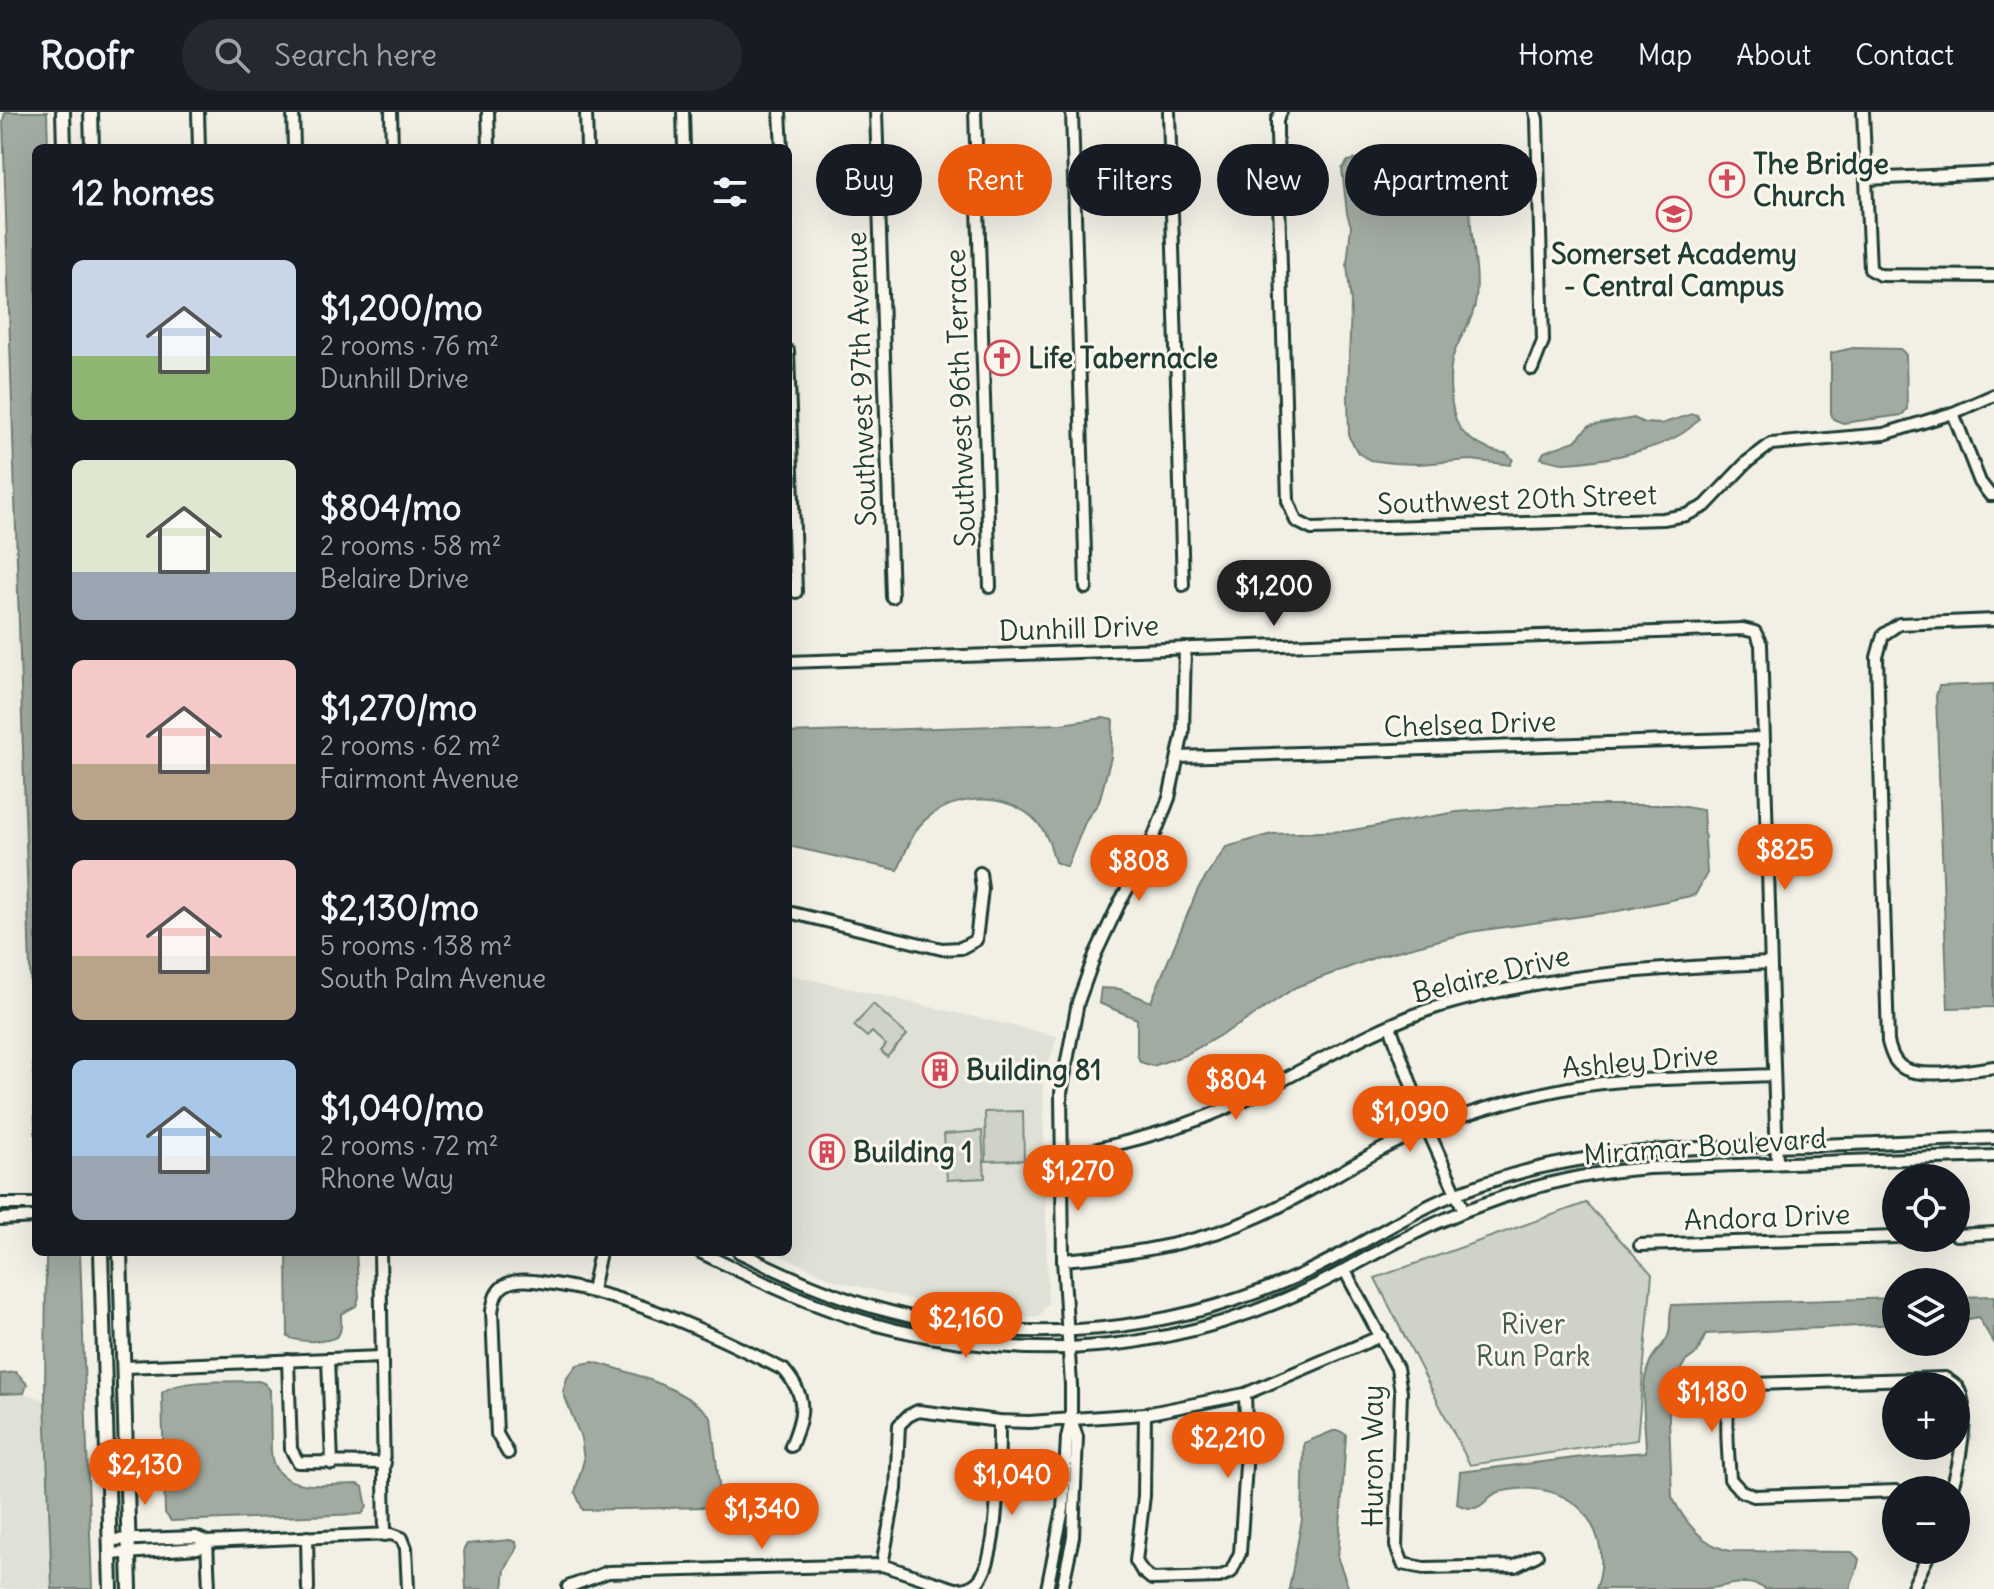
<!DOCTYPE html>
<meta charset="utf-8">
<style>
body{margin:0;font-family:Delius,sans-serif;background:#242831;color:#f1f3f6;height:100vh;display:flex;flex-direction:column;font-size:30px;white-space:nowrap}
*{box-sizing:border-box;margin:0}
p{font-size:26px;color:#9ea1a6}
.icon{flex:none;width:44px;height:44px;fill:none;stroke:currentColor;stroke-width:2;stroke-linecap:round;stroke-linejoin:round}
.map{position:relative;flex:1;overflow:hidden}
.details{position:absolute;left:32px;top:32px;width:760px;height:1112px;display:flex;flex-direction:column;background:#171b24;border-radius:12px;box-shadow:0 8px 32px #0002}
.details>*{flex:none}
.hud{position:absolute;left:816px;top:32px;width:760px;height:72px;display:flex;gap:16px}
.fabs{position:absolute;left:1882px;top:1052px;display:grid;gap:16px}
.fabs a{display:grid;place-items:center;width:88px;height:88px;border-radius:50%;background:#171b24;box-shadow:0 8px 32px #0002;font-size:40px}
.price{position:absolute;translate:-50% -68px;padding:0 18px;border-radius:28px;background:#ea580c;color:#fff;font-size:26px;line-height:52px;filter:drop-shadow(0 2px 4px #0008)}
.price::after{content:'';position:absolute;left:50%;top:48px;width:24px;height:18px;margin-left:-12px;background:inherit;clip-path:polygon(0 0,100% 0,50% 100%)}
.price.active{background:#222;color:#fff}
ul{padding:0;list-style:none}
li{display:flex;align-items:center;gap:24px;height:200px;padding:0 40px}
li span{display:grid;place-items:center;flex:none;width:224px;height:160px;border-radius:12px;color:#555}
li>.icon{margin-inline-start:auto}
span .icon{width:96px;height:96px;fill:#fffc;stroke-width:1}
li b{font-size:34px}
h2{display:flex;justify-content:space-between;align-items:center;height:96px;padding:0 40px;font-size:34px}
.tag{padding:0 28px;border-radius:36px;background:#171b24;box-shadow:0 8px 32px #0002;font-size:28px;line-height:72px}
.tag.active{background:#ea580c;color:#fff}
header{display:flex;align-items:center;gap:48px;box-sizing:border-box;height:112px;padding:0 40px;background:#171b24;border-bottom:2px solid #363941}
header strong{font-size:38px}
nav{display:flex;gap:44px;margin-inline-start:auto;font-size:28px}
.search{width:560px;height:72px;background:#242831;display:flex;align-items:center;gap:20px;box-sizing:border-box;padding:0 28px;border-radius:44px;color:#9ea1a6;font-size:30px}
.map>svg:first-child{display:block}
.built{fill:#e0e1d6}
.green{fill:#cfd2c8;stroke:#77887e;stroke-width:2}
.water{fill:#a2aba1;stroke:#6e7f75;stroke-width:2}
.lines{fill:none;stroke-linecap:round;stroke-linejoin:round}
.minor-casing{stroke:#1f3d34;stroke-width:16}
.major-casing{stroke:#1f3d34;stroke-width:18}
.minor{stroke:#fbf7ec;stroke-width:10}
.major{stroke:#fbf7ec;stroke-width:12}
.labels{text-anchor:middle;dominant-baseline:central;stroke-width:6;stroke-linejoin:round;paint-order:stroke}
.poi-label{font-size:28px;font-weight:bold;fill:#1f3d34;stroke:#fbf7ec;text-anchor:start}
.street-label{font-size:28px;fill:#1f3d34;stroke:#fbf7ec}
.park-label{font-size:28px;fill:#425b52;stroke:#fbf7ec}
</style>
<header>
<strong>Roofr</strong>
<div class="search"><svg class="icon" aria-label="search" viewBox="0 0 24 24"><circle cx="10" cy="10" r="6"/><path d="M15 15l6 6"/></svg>Search here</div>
<nav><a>Home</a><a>Map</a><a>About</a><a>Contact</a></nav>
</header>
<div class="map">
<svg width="1994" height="1477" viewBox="0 0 1994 1477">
<rect width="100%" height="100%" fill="#f2f0e5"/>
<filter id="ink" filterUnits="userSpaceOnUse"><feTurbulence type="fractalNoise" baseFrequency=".0125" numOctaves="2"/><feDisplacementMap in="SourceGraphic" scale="16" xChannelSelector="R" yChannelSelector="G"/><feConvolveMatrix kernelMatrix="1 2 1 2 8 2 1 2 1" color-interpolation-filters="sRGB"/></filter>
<g filter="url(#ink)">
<g class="built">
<path d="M788,862L1057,924L1043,970L1048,1192L1038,1205L964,1201L837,1169L773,1140H788Z"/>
<path d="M24,1281L45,1288L52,1477H0V1282Z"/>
</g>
<g class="green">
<path d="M873,892L907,923L887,945L881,939L886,933L872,920L867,925L854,914Z"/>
<path d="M1023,999L1024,1048L986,1049L985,1000Z"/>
<path d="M982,1019L985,1066L947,1068L944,1022Z"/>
<path d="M1586,1091L1652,1162L1637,1328L1470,1353L1375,1166Z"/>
</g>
<g class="water">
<path d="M5,0H47L48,36H36V1045L3,9Z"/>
<path d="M1429,43L1458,45L1469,52C1472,72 1469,93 1471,113C1473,137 1479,162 1476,186C1474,210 1457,226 1452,248C1448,267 1450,297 1459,315C1467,328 1491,341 1506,341L1513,347L1510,353L1471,348L1418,352L1393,351L1370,348L1358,341L1349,325L1348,282L1351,191L1347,153L1351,114L1347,101L1342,57L1348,49L1364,46L1381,48Z"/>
<path d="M1853,236L1901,237L1906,243L1907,297L1902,303L1843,311L1833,307L1831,301V241Z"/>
<path d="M1692,302L1697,303L1699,307C1675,337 1603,349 1565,351C1557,351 1549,348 1541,346L1544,340L1575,329L1589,314L1634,306L1644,311L1661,312Z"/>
<path d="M1994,572V895L1948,896L1936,584L1939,574Z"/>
<path d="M1103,606L1113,608L1111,645L1099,690L1086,708L1067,755L1055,750C1051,735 1048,724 1038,711C1009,678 948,681 920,713C910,725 904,744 898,758L788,734V621L1061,612Z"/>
<path d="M1553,693H1673L1703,698L1707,761L1695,783L1618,799L1470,820L1379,844L1296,875L1242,911L1185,943L1153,954L1140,950L1137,942V907L1099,891L1101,876L1120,877L1151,890L1198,777L1226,735L1272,722L1347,719L1457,700Z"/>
<path d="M46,1140H80L92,1477H52L45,1288Z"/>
<path d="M287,1140H356L359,1185L356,1194L341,1202C341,1208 342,1217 339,1222C333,1232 297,1230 288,1225Z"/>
<path d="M1994,1184V1231L1978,1205L1956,1210V1185Z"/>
<path d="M1896,1186V1212L1706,1222L1697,1241L1685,1250L1668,1280L1672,1385C1685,1410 1702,1433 1730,1439L1852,1440L1859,1447C1858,1458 1852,1466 1850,1477H1765C1746,1464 1724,1476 1704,1477C1668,1477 1632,1477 1596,1477C1604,1455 1603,1432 1591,1411C1573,1379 1534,1371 1499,1380C1484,1383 1485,1405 1457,1392L1460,1360L1591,1344L1646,1340C1646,1312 1638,1277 1650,1250C1654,1240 1664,1234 1668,1224C1672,1214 1668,1204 1672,1193Z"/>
<path d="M593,1250C628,1259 686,1277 711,1305L720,1381L719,1390L707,1395L583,1398L575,1380L584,1348L581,1326L563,1280L567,1266L577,1253Z"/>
<path d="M16,1260L27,1272L24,1281L0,1282V1262Z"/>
<path d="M258,1269L264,1271L270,1278L271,1340C274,1383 327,1372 358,1372L363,1375L367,1395L362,1402L171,1409L165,1401L162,1281C177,1266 235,1270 258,1269Z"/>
<path d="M1333,1319H1340L1346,1323L1338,1447L1349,1477H1289L1302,1408L1304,1331Z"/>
<path d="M510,1428L516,1430L517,1436L505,1458L503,1477H466L464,1437L467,1432Z"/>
</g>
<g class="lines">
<g class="minor-casing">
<g id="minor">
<path d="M198,0L199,36"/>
<path d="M293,0L294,36"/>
<path d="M391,0L392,36"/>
<path d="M488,0L489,36"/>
<path d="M586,0L587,36"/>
<path d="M683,0L684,36"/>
<path d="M780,0L782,36"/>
<path d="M876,0L892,485"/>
<path d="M975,0L990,475"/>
<path d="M1072,0L1086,476"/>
<path d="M1169,0L1183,473"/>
<path d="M1281,0L1277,8V22L1288,389L1296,409L1312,417L1663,407L1686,403L1705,394L1747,350L1771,332L1884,322L1953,301L1994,283"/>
<path d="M1863,0L1870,157L1880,163L1994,164"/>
<path d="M1866,67L1994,61"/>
<path d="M788,239L796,480"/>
<path d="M1532,257L1543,229L1537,7L1535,0"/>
<path d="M1953,301L1980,370L1990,383H1994"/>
<path d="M1994,508L1899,512L1883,523L1877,545L1888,930C1891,941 1894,951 1905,957C1926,967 1971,958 1994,955"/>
<path d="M788,550L1743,517L1755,520L1761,532L1777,1051"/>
<path d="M1178,645L1763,626"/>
<path d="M788,800L942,837L961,836L976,828L982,777L980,761"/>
<path d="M1390,914L1427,1016L1464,1099"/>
<path d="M1060,1046C1115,1033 1169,1021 1222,998C1295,966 1363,918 1440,894C1548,862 1658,856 1769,851"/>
<path d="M0,1092H36"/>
<path d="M0,1107L36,1105"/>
<path d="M1956,1123L1994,1121"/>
<path d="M1640,1133L1896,1125"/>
<path d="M380,1140L385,1423"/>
<path d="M700,1140C763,1171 828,1202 897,1218C1039,1252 1178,1238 1310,1176C1341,1162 1370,1143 1401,1128C1479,1088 1562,1062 1649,1056L1994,1044"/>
<path d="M739,1140C788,1164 838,1187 891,1200C1027,1236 1172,1220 1300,1163C1348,1142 1391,1111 1439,1089C1470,1075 1504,1064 1538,1056C1627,1035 1719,1035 1811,1033C1872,1032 1933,1028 1994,1026"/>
<path d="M1063,1148C1126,1143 1199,1132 1257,1105C1316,1079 1368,1039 1428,1016C1490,993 1557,974 1622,969C1673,966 1723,965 1774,963"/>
<path d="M1345,1159L1397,1256L1401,1280L1396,1434L1403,1452L1424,1456L1515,1454L1537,1443"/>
<path d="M592,1178L600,1140"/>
<path d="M328,1247L332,1352"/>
<path d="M288,1248L291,1337L298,1350L385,1351"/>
<path d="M125,1255L381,1245"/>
<path d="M1145,1302L1144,1384L1136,1449L1142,1459L1152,1467L1219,1465L1231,1460L1240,1441L1247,1339L1245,1282"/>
<path d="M508,1341L497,1322L492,1199C494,1189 495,1179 505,1173C519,1165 539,1170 554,1172C636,1185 711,1221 784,1258C808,1286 804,1301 791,1334"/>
<path d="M1918,1378H1951"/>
<path d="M1896,1379L1754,1384L1741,1379L1730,1367C1729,1349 1722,1289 1735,1279C1740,1275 1748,1274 1753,1272L1945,1266C1950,1270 1956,1272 1959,1278C1970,1300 1959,1356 1951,1378"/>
<path d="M307,1425L308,1477"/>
<path d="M110,1428L196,1425L207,1430L391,1422L402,1426L406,1436L408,1477"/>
<path d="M207,1430L209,1477"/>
<path d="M110,1442L199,1436L207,1430"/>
<path d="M882,1453L896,1377L899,1313L908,1304L918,1299L999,1309L1029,1310L1145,1302L1245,1282L1381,1224"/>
<path d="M568,1475L608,1460L882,1453L955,1477"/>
<path d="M958,1477C967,1477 975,1474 980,1467C999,1443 999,1342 999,1309"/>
<path d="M1047,1477L1063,1397L1067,1326L1071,1308V1273L1063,1148L1061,981L1078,890L1095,843L1119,792L1147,742L1169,686L1183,620L1185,536"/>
<path d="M1062,1477L1073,1425L1077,1325L1072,1310"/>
<path d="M1912,1477L1931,1438"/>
</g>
</g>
<g class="major-casing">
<g id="major">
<path d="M63,0L64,36"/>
<path d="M91,0L92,36"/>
<path d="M101,1140L111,1477"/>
<path d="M120,1140L130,1477"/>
</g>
</g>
<use href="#minor" class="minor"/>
<use href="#major" class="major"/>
</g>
</g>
<defs>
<g id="church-ring" transform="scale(1.8)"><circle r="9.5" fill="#fbf7ec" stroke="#d1495b" stroke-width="1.5"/><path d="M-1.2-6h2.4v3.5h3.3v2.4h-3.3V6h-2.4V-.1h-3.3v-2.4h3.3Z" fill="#d1495b"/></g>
<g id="school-ring" transform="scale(1.8)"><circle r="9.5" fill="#fbf7ec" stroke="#d1495b" stroke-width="1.5"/><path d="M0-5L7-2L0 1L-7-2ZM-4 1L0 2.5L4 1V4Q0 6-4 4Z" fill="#d1495b"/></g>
<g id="building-ring" transform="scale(1.8)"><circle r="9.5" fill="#fbf7ec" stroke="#d1495b" stroke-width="1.5"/><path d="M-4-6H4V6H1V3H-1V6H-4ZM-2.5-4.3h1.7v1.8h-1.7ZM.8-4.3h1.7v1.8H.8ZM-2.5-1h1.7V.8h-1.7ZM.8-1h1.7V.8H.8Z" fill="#d1495b"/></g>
</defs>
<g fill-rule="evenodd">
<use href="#church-ring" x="1727" y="68"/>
<use href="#school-ring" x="1674" y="102"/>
<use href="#church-ring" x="1002" y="246"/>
<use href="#building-ring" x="940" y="958"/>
<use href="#building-ring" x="827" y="1040"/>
</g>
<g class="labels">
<g class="poi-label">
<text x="1753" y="52">The Bridge<tspan x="1753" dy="32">Church</tspan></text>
<text x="1674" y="142" text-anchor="middle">Somerset Academy<tspan x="1674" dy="32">- Central Campus</tspan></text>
<text x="1028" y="246">Life Tabernacle</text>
<text x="966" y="958">Building 81</text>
<text x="853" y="1040">Building 1</text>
</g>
<g class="street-label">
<text transform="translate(861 267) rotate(-92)">Southwest 97th Avenue</text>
<text transform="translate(960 286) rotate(-92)">Southwest 96th Terrace</text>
<text transform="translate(1517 387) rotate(-2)">Southwest 20th Street</text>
<text transform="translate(1079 516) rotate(-2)">Dunhill Drive</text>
<text transform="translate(1470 612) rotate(-2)">Chelsea Drive</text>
<text transform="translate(1491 862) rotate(-14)">Belaire Drive</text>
<text transform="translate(1640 949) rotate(-5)">Ashley Drive</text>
<text transform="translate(1705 1034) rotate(-4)">Miramar Boulevard</text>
<text transform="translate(1767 1105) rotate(-2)">Andora Drive</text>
<text transform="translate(1373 1344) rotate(-90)">Huron Way</text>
</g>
<g class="park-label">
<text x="1533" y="1212">River<tspan x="1533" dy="32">Run Park</tspan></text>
</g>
</g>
</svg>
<div class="fabs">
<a><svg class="icon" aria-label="locate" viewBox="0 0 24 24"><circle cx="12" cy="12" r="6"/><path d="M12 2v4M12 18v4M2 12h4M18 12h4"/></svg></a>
<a><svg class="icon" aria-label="layers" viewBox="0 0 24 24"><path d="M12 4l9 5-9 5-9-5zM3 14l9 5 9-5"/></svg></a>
<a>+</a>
<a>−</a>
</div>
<b class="price active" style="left:1274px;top:516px">$1,200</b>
<b class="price" style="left:1785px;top:780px">$825</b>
<b class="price" style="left:1139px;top:791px">$808</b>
<b class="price" style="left:1236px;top:1010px">$804</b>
<b class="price" style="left:1410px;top:1042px">$1,090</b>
<b class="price" style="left:1078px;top:1101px">$1,270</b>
<b class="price" style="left:966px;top:1248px">$2,160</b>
<b class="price" style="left:1712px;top:1322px">$1,180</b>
<b class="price" style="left:1228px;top:1368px">$2,210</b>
<b class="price" style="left:145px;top:1395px">$2,130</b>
<b class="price" style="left:1012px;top:1405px">$1,040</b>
<b class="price" style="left:762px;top:1439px">$1,340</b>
<div class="hud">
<a class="tag">Buy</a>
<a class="tag active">Rent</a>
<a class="tag">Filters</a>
<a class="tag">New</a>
<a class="tag">Apartment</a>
</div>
<section class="details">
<h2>12 homes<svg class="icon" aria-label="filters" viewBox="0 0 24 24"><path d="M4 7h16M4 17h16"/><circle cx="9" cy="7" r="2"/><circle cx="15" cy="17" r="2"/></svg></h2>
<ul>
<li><span style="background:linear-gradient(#c9d6e8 60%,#8fb573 0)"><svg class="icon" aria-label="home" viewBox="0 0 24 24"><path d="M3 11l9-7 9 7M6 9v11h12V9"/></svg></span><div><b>$1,200/mo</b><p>2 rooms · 76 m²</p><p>Dunhill Drive</p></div></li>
<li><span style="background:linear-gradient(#dfe7d0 70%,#9aa5b1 0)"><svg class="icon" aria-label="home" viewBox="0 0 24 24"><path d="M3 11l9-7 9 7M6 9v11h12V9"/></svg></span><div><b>$804/mo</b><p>2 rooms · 58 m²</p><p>Belaire Drive</p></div></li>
<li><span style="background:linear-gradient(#f6c9c9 65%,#b9a48a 0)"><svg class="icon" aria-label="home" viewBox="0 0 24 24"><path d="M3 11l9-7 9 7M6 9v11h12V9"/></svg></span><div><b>$1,270/mo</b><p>2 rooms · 62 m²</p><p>Fairmont Avenue</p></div></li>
<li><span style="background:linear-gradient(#f6c9c9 60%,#b9a48a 0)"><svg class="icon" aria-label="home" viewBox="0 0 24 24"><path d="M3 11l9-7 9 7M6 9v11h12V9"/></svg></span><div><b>$2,130/mo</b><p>5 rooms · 138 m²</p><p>South Palm Avenue</p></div></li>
<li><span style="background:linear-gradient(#a9c7e8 60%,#9aa5b1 0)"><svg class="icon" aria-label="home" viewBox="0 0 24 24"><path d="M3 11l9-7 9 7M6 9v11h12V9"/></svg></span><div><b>$1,040/mo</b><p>2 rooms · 72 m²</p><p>Rhone Way</p></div></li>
</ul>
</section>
</div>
